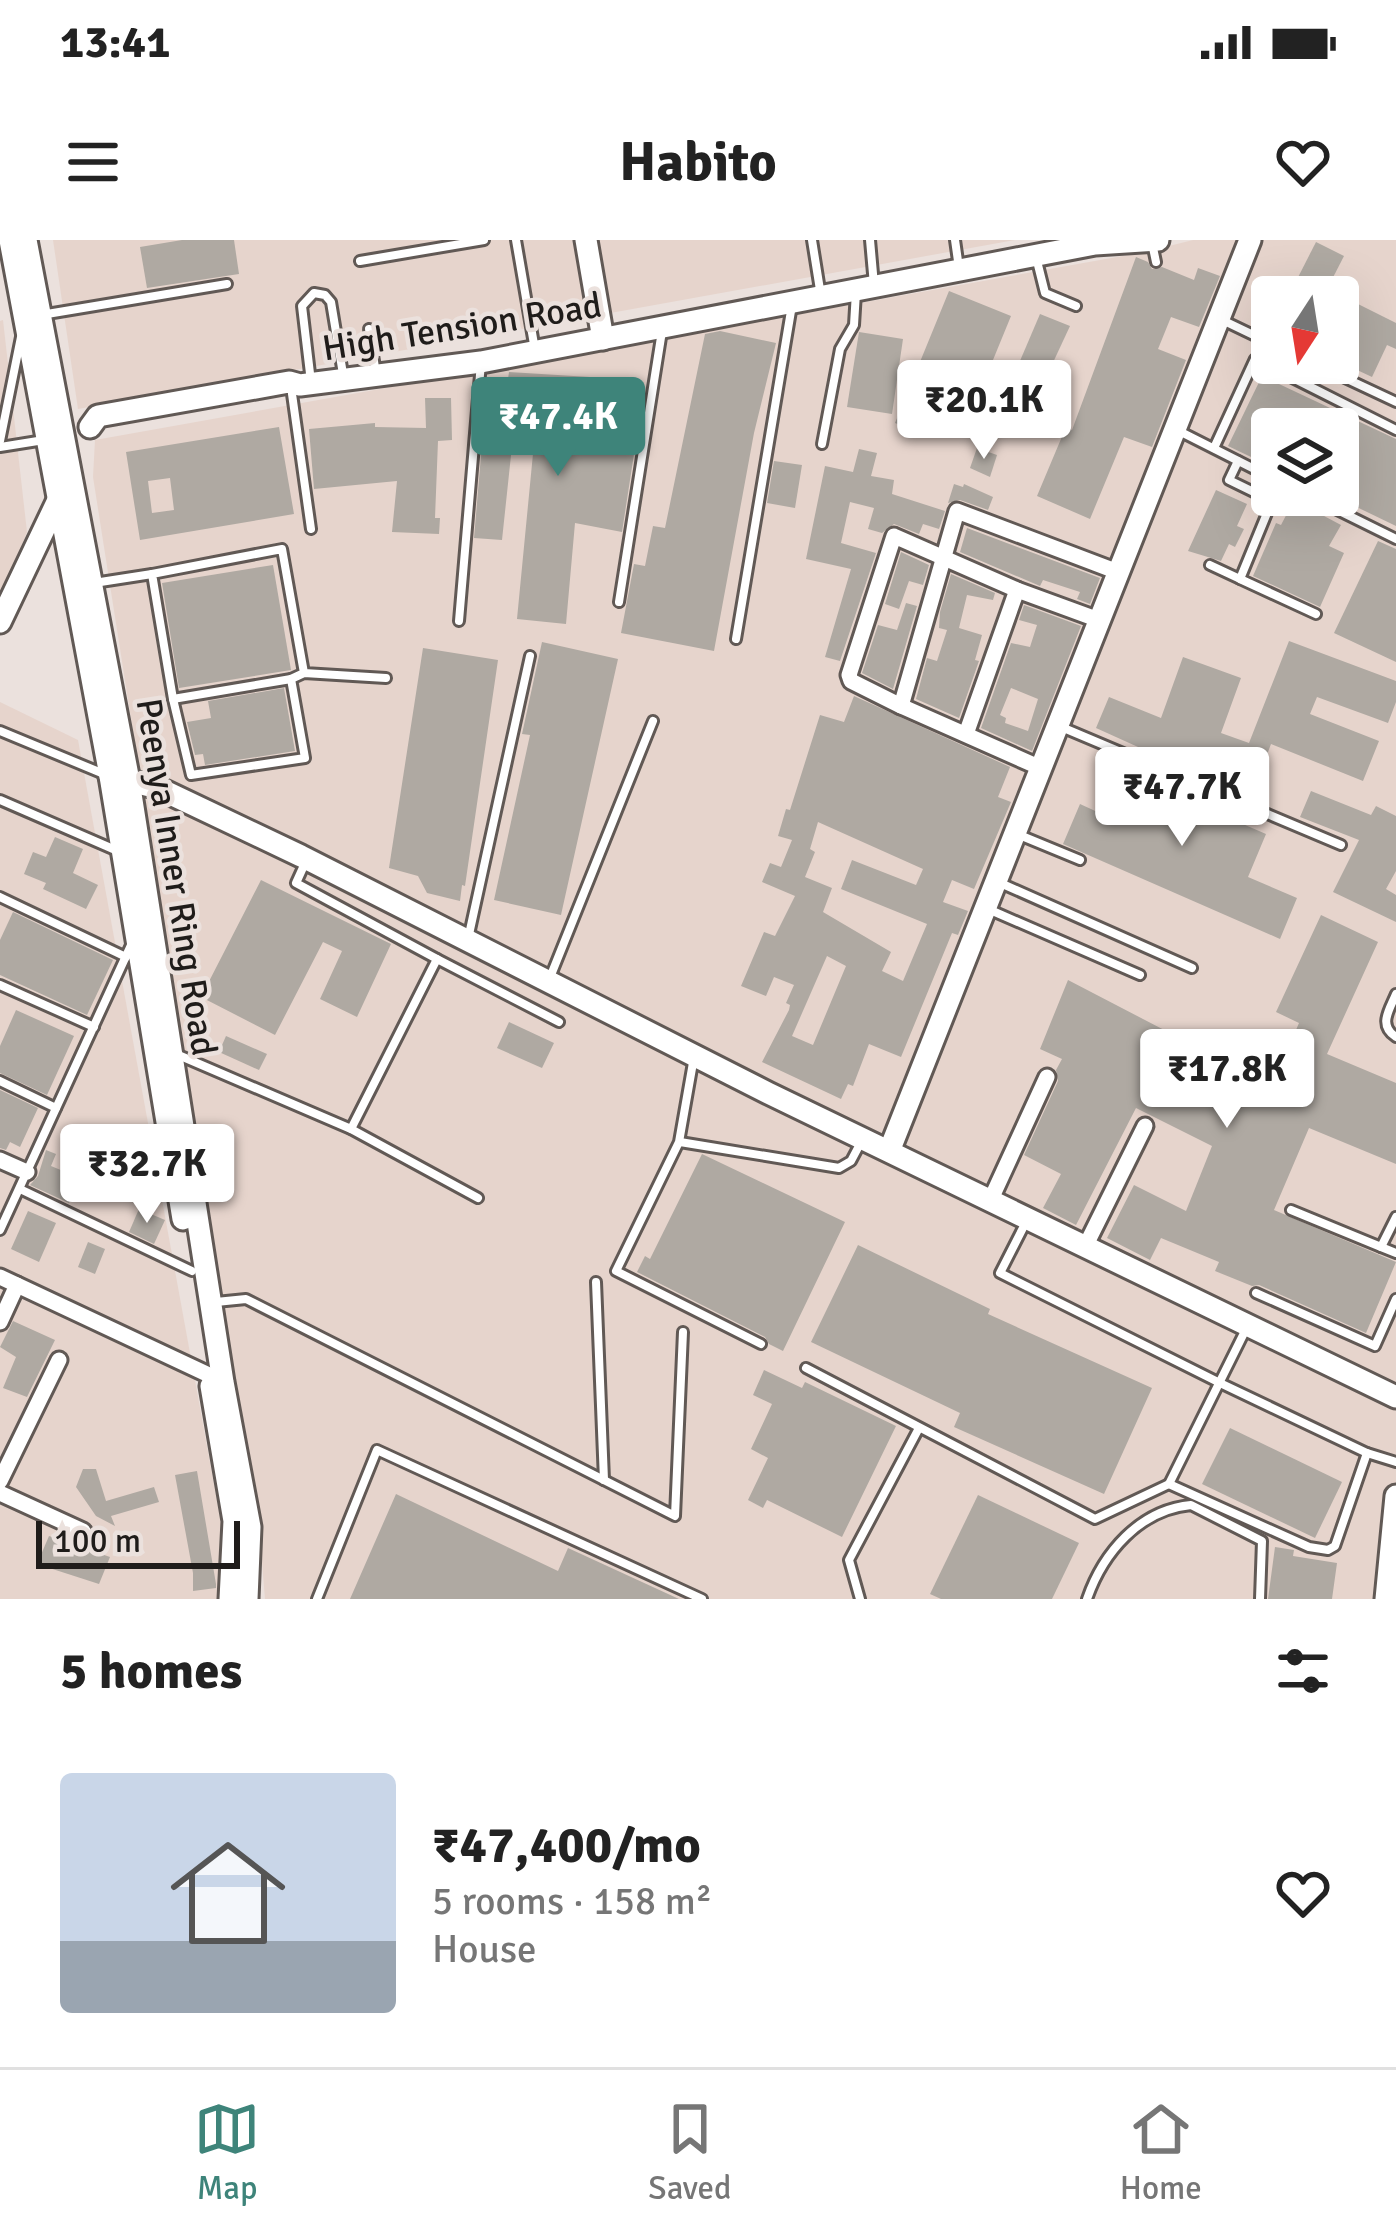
<!DOCTYPE html>
<meta charset="utf-8">
<style>
body{margin:0;font-family:Signika,sans-serif;background:#f2f2f2;color:#222;height:100vh;display:flex;flex-direction:column;font-size:45px;white-space:nowrap}
*{box-sizing:border-box;margin:0}
p{font-size:39px;color:#767676}
.icon{flex:none;width:66px;height:66px;fill:none;stroke:currentColor;stroke-width:2;stroke-linecap:round;stroke-linejoin:round}
.map{position:relative;height:1359px;overflow:hidden}
.sheet{display:flex;flex-direction:column;background:#fff;flex:1}
.sheet>*{flex:none}
.needle{width:78px;rotate:192deg}
.fabs{position:absolute;left:1251px;top:36px;display:grid;gap:24px}
.fabs a{display:grid;place-items:center;width:108px;height:108px;border-radius:12px;background:#fff;box-shadow:0 12px 48px #0002;font-size:60px}
.scale{position:absolute;left:36px;bottom:30px;width:204px;box-sizing:border-box;padding-left:12px;border:6px solid #1f1c1a;border-top:0;font-size:33px;line-height:42px;white-space:nowrap;color:#1f1c1a;-webkit-text-stroke:9px #ebe1dd;paint-order:stroke}
.price{position:absolute;translate:-50% -102px;padding:0 27px;border-radius:12px;background:#fff;color:#222;font-size:39px;line-height:78px;filter:drop-shadow(0 3px 6px #0008)}
.price::after{content:'';position:absolute;left:50%;top:72px;width:36px;height:27px;margin-left:-18px;background:inherit;clip-path:polygon(0 0,100% 0,50% 100%)}
.price.current{background:#3e847a;color:#fff}
ul{padding:0;list-style:none}
li{display:flex;align-items:center;gap:36px;height:300px;padding:0 60px}
li+li{border-top:3px solid #e0e0e0}
li span{display:grid;place-items:center;flex:none;width:336px;height:240px;border-radius:12px;color:#555}
li>.icon{margin-inline-start:auto}
span .icon{width:144px;height:144px;fill:#fffc;stroke-width:1}
li b{font-size:51px}
h2{display:flex;justify-content:space-between;align-items:center;height:144px;padding:0 60px;font-size:51px}
.status{display:flex;justify-content:space-between;align-items:center;height:84px;padding:0 60px;background:#fff;direction:ltr}
.status svg{height:33px;fill:currentColor}
header{display:flex;justify-content:space-between;align-items:center;height:156px;padding:0 60px;background:#fff;font-size:54px;font-weight:700}
.tab-bar{display:flex;justify-content:space-around;align-items:center;height:168px;border-top:3px solid #e0e0e0;background:#fff;font-size:33px;color:#767676}
.tab-bar a{display:grid;justify-items:center;gap:6px}
.tab-bar .current{color:#3e847a}
.map>svg:first-child{display:block}
.built{fill:#e6d4cc;fill-rule:evenodd}
.building{fill:#afa9a2;fill-rule:evenodd}
.lines{fill:none;stroke-linecap:round;stroke-linejoin:round}
.lane-casing{stroke:#615955;stroke-width:14}
.street-casing{stroke:#615955;stroke-width:21}
.secondary-casing{stroke:#615955;stroke-width:27}
.lane{stroke:#fff;stroke-width:8}
.street{stroke:#fff;stroke-width:15}
.secondary{stroke:#fff;stroke-width:21}
.labels{text-anchor:middle;dominant-baseline:central;stroke-width:9;stroke-linejoin:round;paint-order:stroke}
.street-label{font-size:36px;fill:#1f1c1a;stroke:#ebe1dd}
</style>
<div class="status"><b>13:41</b><svg viewBox="0 0 49 12"><path d="M0 12V9h3v3zM5 12V6h3v6zM10 12V3h3v9zM15 12V0h3v12zM26 1h20v11H26zM47 4h2v5h-2z"/></svg></div>
<header><svg class="icon" aria-label="menu" viewBox="0 0 24 24"><path d="M4 6h16M4 12h16M4 18h16"/></svg>Habito<svg class="icon" aria-label="heart" viewBox="0 0 24 24"><path d="M12 20l-8-8c-3-5 5-10 8-4 3-6 11-1 8 4z"/></svg></header>
<div class="map">
<svg width="1396" height="1359" viewBox="0 0 1396 1359">
<rect width="100%" height="100%" fill="#ebe1dd"/>
<g class="built">
<path d="M53,0H1015L78,169Z"/>
<path d="M1193,0H1396V1359H265L256,1249L232,1121L93,237L95,200L1145,12ZM1272,57H1338V123H1272ZM1272,189H1338V255H1272Z"/>
<path d="M3,80L27,292L0,361V81Z"/>
<path d="M0,462L78,500L228,1321L221,1359H0Z"/>
</g>
<g class="building">
<path d="M182,0H234L239,34L147,48L140,7Z"/>
<path d="M1316,2L1344,16L1323,57H1288Z"/>
<path d="M1136,17L1148,22L1152,29L1162,27L1194,40L1198,28L1220,36L1199,87L1171,77L1158,109L1186,120L1152,207L1124,197L1090,279L1037,256L1066,187L1072,190Z"/>
<path d="M949,51L1011,76L977,159L944,146L924,194L895,183Z"/>
<path d="M1352,61L1396,83V109L1387,105L1372,137L1338,121V83L1341,84Z"/>
<path d="M1040,74L1070,86L1023,187L997,175Z"/>
<path d="M720,91L776,103L754,193L714,411L621,393L634,324L645,326L653,286L665,288L705,94Z"/>
<path d="M859,92L903,99L892,174L847,167Z"/>
<path d="M509,132L590,137L588,152L642,162L622,292L575,283L566,384L517,379L538,162L517,159L502,300L474,298L483,192H487L492,158L505,160Z"/>
<path d="M1262,136L1396,199V286L1338,258V189H1272V227L1228,206Z"/>
<path d="M425,158H451L452,200L438,201L435,278H440L439,294L392,292L397,241L314,249L309,189L375,183V187L426,188Z"/>
<path d="M279,187L294,274L140,300L126,212ZM170,238L174,270L152,273L148,241Z"/>
<path d="M977,208L997,215L990,237L970,228Z"/>
<path d="M859,209L877,213L871,236L894,240L892,254L945,271L939,289L923,284L919,294L894,284L882,293L868,289L874,268L850,262L841,303L876,313L840,421L825,417L851,329L806,319L825,226L853,232Z"/>
<path d="M774,221L802,225L795,268L767,263Z"/>
<path d="M954,244L963,247L964,244L993,257L988,270L960,260L948,263Z"/>
<path d="M1216,250L1247,264L1237,286L1244,289L1235,307L1229,304L1221,321L1188,311Z"/>
<path d="M1294,260L1341,285L1329,306L1344,313L1320,367L1253,336L1276,283L1281,285Z"/>
<path d="M967,288L1100,338L1090,364L1077,359L1080,352L1043,340L1040,346L960,312Z"/>
<path d="M1378,301L1396,309V422L1334,393Z"/>
<path d="M901,312L929,325L923,345L909,341L899,369L885,364Z"/>
<path d="M273,325L291,430L179,448L162,343Z"/>
<path d="M951,334L995,353L993,360L967,355L959,388L982,395L975,420L979,421L959,478L916,459L927,418L937,421L947,390L939,388L940,372Z"/>
<path d="M906,363L917,366L893,449L862,433L878,385L897,390Z"/>
<path d="M1024,365L1081,386L1032,511L981,488L1011,403L1030,407L1037,385L1019,380ZM1011,448L1038,459L1028,491L1005,483L1006,478L1000,475Z"/>
<path d="M1289,401L1396,441V462L1388,483L1317,457L1310,474L1379,501L1363,541L1271,504L1251,558L1096,488L1109,457L1161,478L1183,417L1241,438L1221,493L1249,503Z"/>
<path d="M542,402L618,419L561,675L494,660L530,495L522,494Z"/>
<path d="M423,408L498,420L465,646L462,645L460,661L427,653L418,636L389,628Z"/>
<path d="M284,448L295,511L205,525L203,514L195,515L187,482L211,478L208,461Z"/>
<path d="M854,456L1010,527L998,557L1011,562L974,649L952,640L943,662L968,671L958,695L952,693L901,817L869,804L853,846L848,844L841,859L762,822L789,770L790,765L786,763L794,745L774,737L766,756L741,746L764,692L775,696L795,656L762,642L770,623L781,627L792,600L778,596L786,569L790,570L820,475L844,482ZM818,582L923,629L916,645L852,620L841,649L927,684L903,741L882,731L891,712L823,672L832,648L805,637L815,612L810,609ZM827,716L846,726L813,805L792,796Z"/>
<path d="M1123,525L1219,562L1215,572L1266,594L1248,637L1297,658L1280,699L1063,604L1080,564L1104,575Z"/>
<path d="M1311,551L1371,575L1376,566L1396,576V631L1386,649L1396,655V682L1333,652L1359,600L1300,577Z"/>
<path d="M55,597L83,609L73,633L98,645L86,669L43,649L46,643L24,634L33,612L46,617Z"/>
<path d="M261,640L391,704L357,777L320,759L342,711L323,702L275,795L201,757Z"/>
<path d="M13,672L113,720L87,775L0,735V700Z"/>
<path d="M1321,675L1378,702L1327,814L1396,843V924L1309,888L1274,970L1396,1022L1366,1093L1259,1045L1252,1046L1215,1031L1219,1022L1161,998L1150,1020L1107,998L1134,945L1186,971L1212,906L1136,868L1076,985L1043,968L1061,934L1024,915L1058,841L1056,830L1062,819L1040,809L1068,740L1243,831L1252,808L1283,820L1299,783L1276,772Z"/>
<path d="M16,770L74,796L47,855L0,833V806Z"/>
<path d="M509,782L554,803L542,828L497,808Z"/>
<path d="M226,796L267,814L259,830L219,812Z"/>
<path d="M0,850L38,868L20,907L10,902L6,910L0,908Z"/>
<path d="M46,910L56,914L51,926L80,938L83,929L102,936L93,958L74,950L69,963L30,945L38,936Z"/>
<path d="M702,914L845,982L783,1111L769,1104L765,1097L637,1032L645,1016L650,1019Z"/>
<path d="M139,969L165,980L154,1004L129,992Z"/>
<path d="M28,971L56,983L39,1022L11,1009Z"/>
<path d="M88,1002L105,1009L95,1034L78,1027Z"/>
<path d="M858,1005L990,1069L988,1074L1152,1148L1104,1254L954,1187L960,1173L811,1102Z"/>
<path d="M13,1081L55,1100L27,1157L3,1148L16,1117L0,1107Z"/>
<path d="M764,1130L802,1148L805,1142L896,1186L842,1297L767,1260L763,1268L748,1260L768,1218L751,1209L772,1164L753,1155Z"/>
<path d="M1230,1188L1342,1242L1315,1298L1202,1244Z"/>
<path d="M83,1229H96L106,1261L154,1247L159,1262L111,1276L115,1286L96,1276L76,1247Z"/>
<path d="M197,1231L216,1344V1348L193,1351V1333L175,1235Z"/>
<path d="M396,1254L558,1331L568,1308L679,1359H350Z"/>
<path d="M978,1255L1079,1303L1052,1359H941L930,1354Z"/>
<path d="M49,1296L110,1317L99,1344L37,1324Z"/>
<path d="M1275,1307L1294,1310L1293,1316L1337,1323L1332,1359H1268Z"/>
</g>
<g class="lines">
<g class="lane-casing">
<g id="lane">
<path d="M516,0L535,110"/>
<path d="M812,0L821,56"/>
<path d="M870,0L874,45"/>
<path d="M955,0L959,28"/>
<path d="M1152,3L1156,22"/>
<path d="M1036,17L1045,53L1076,66"/>
<path d="M360,21L484,0"/>
<path d="M41,75L227,44"/>
<path d="M1220,79L1272,104"/>
<path d="M369,89L376,134"/>
<path d="M1313,123L1396,162"/>
<path d="M311,142L302,66L314,53L325,55L331,62L343,134"/>
<path d="M292,154L311,289"/>
<path d="M1177,190L1272,238"/>
<path d="M0,201L21,97"/>
<path d="M822,204L840,109L854,85L856,52"/>
<path d="M0,207L44,200"/>
<path d="M1214,208L1255,119L1396,190"/>
<path d="M1238,221L1229,240L1272,261L1240,339L1316,374"/>
<path d="M1307,255L1396,299"/>
<path d="M1210,325L1240,339"/>
<path d="M94,343L152,334"/>
<path d="M619,362L662,91"/>
<path d="M459,381L481,123"/>
<path d="M736,399L792,65"/>
<path d="M304,433L291,439L305,518L191,535L173,459L152,334L282,309L304,433L386,438"/>
<path d="M173,459L291,439"/>
<path d="M1059,486L1341,605"/>
<path d="M0,491L104,534"/>
<path d="M0,560L120,612"/>
<path d="M1017,594L1080,620"/>
<path d="M306,621L296,643L437,719"/>
<path d="M998,642L1192,728"/>
<path d="M0,657L126,717"/>
<path d="M988,669L1140,735"/>
<path d="M468,699L530,416"/>
<path d="M549,740L653,481"/>
<path d="M0,745L94,787"/>
<path d="M1396,754C1389,771 1378,785 1396,797"/>
<path d="M176,814L351,889L478,958"/>
<path d="M694,817L679,902L616,1031L761,1104"/>
<path d="M0,841L56,868"/>
<path d="M351,889L437,719L559,782"/>
<path d="M680,902L839,928L851,921L860,904"/>
<path d="M20,949L192,1031"/>
<path d="M1291,970L1381,1007L1396,977"/>
<path d="M1026,982L1000,1033L1220,1143L1367,1213L1396,1222"/>
<path d="M0,990L132,703"/>
<path d="M1381,1007L1396,1013"/>
<path d="M596,1042L604,1240"/>
<path d="M1256,1053L1375,1106L1396,1059"/>
<path d="M216,1062L246,1059L675,1276L683,1092"/>
<path d="M1247,1087L1169,1244L1309,1307L1328,1310L1335,1306L1367,1213"/>
<path d="M806,1128L1095,1279L1169,1244"/>
<path d="M317,1359L377,1210L702,1359"/>
<path d="M860,1359L849,1320L919,1188"/>
<path d="M1087,1359C1103,1313 1139,1270 1191,1265L1262,1301L1260,1359"/>
</g>
</g>
<g class="street-casing">
<g id="street">
<path d="M901,466L851,441L849,435L894,296L1017,350L1099,380"/>
<path d="M966,494L1017,350"/>
<path d="M1041,528L901,466L957,271L1118,332"/>
<path d="M0,920L27,932"/>
<path d="M991,959L1047,837"/>
<path d="M1086,1005L1145,886"/>
<path d="M0,1037L209,1135"/>
<path d="M0,1082L17,1045"/>
<path d="M0,1241L59,1120"/>
<path d="M0,1253L83,1291"/>
</g>
</g>
<g class="secondary-casing">
<g id="secondary">
<path d="M10,0L109,530L183,979"/>
<path d="M26,0L129,541L223,1142L250,1287L247,1359"/>
<path d="M586,0L603,99"/>
<path d="M90,187L98,176L289,142L300,145L481,122L1095,4L1158,0"/>
<path d="M0,382L59,258"/>
<path d="M110,536L158,548L301,616L768,853L1396,1157"/>
<path d="M890,909L1250,0"/>
<path d="M211,1146L234,1281L230,1359"/>
<path d="M1386,1359L1396,1256"/>
</g>
</g>
<use href="#lane" class="lane"/>
<use href="#street" class="street"/>
<use href="#secondary" class="secondary"/>
</g>
<g class="labels">
<g class="street-label">
<text transform="translate(462 87) rotate(-9)">High Tension Road</text>
<text transform="translate(176 637) rotate(81)">Peenya Inner Ring Road</text>
</g>
</g>
</svg>
<div class="fabs">
<a><svg class="needle" viewBox="-14 -14 28 28"><path d="M0-13l5 13h-10z" fill="#e53935"/><path d="M0 13l5-13h-10z" fill="#767676"/></svg></a>
<a><svg class="icon" aria-label="layers" viewBox="0 0 24 24"><path d="M12 4l9 5-9 5-9-5zM3 14l9 5 9-5"/></svg></a>
</div>
<div class="scale">100 m</div>
<b class="price" style="left:984px;top:222px">₹20.1K</b>
<b class="price current" style="left:558px;top:239px">₹47.4K</b>
<b class="price" style="left:1182px;top:609px">₹47.7K</b>
<b class="price" style="left:1227px;top:891px">₹17.8K</b>
<b class="price" style="left:147px;top:986px">₹32.7K</b>
</div>
<section class="sheet">
<h2>5 homes<svg class="icon" aria-label="filters" viewBox="0 0 24 24"><path d="M4 7h16M4 17h16"/><circle cx="9" cy="7" r="2"/><circle cx="15" cy="17" r="2"/></svg></h2>
<ul>
<li><span style="background:linear-gradient(#c9d6e8 70%,#9aa5b1 0)"><svg class="icon" aria-label="home" viewBox="0 0 24 24"><path d="M3 11l9-7 9 7M6 9v11h12V9"/></svg></span><div><b>₹47,400/mo</b><p>5 rooms · 158 m²</p><p>House</p></div><svg class="icon" aria-label="heart" viewBox="0 0 24 24"><path d="M12 20l-8-8c-3-5 5-10 8-4 3-6 11-1 8 4z"/></svg></li>
</ul>
</section>
<nav class="tab-bar">
<a class="current"><svg class="icon" aria-label="map" viewBox="0 0 24 24"><path d="M3 6l6-2 6 2 6-2v14l-6 2-6-2-6 2zM9 4v14M15 6v14"/></svg>Map</a>
<a><svg class="icon" aria-label="saved" viewBox="0 0 24 24"><path d="M7 4h10v16l-5-4-5 4z"/></svg>Saved</a>
<a><svg class="icon" aria-label="home" viewBox="0 0 24 24"><path d="M3 11l9-7 9 7M6 9v11h12V9"/></svg>Home</a>
</nav>
